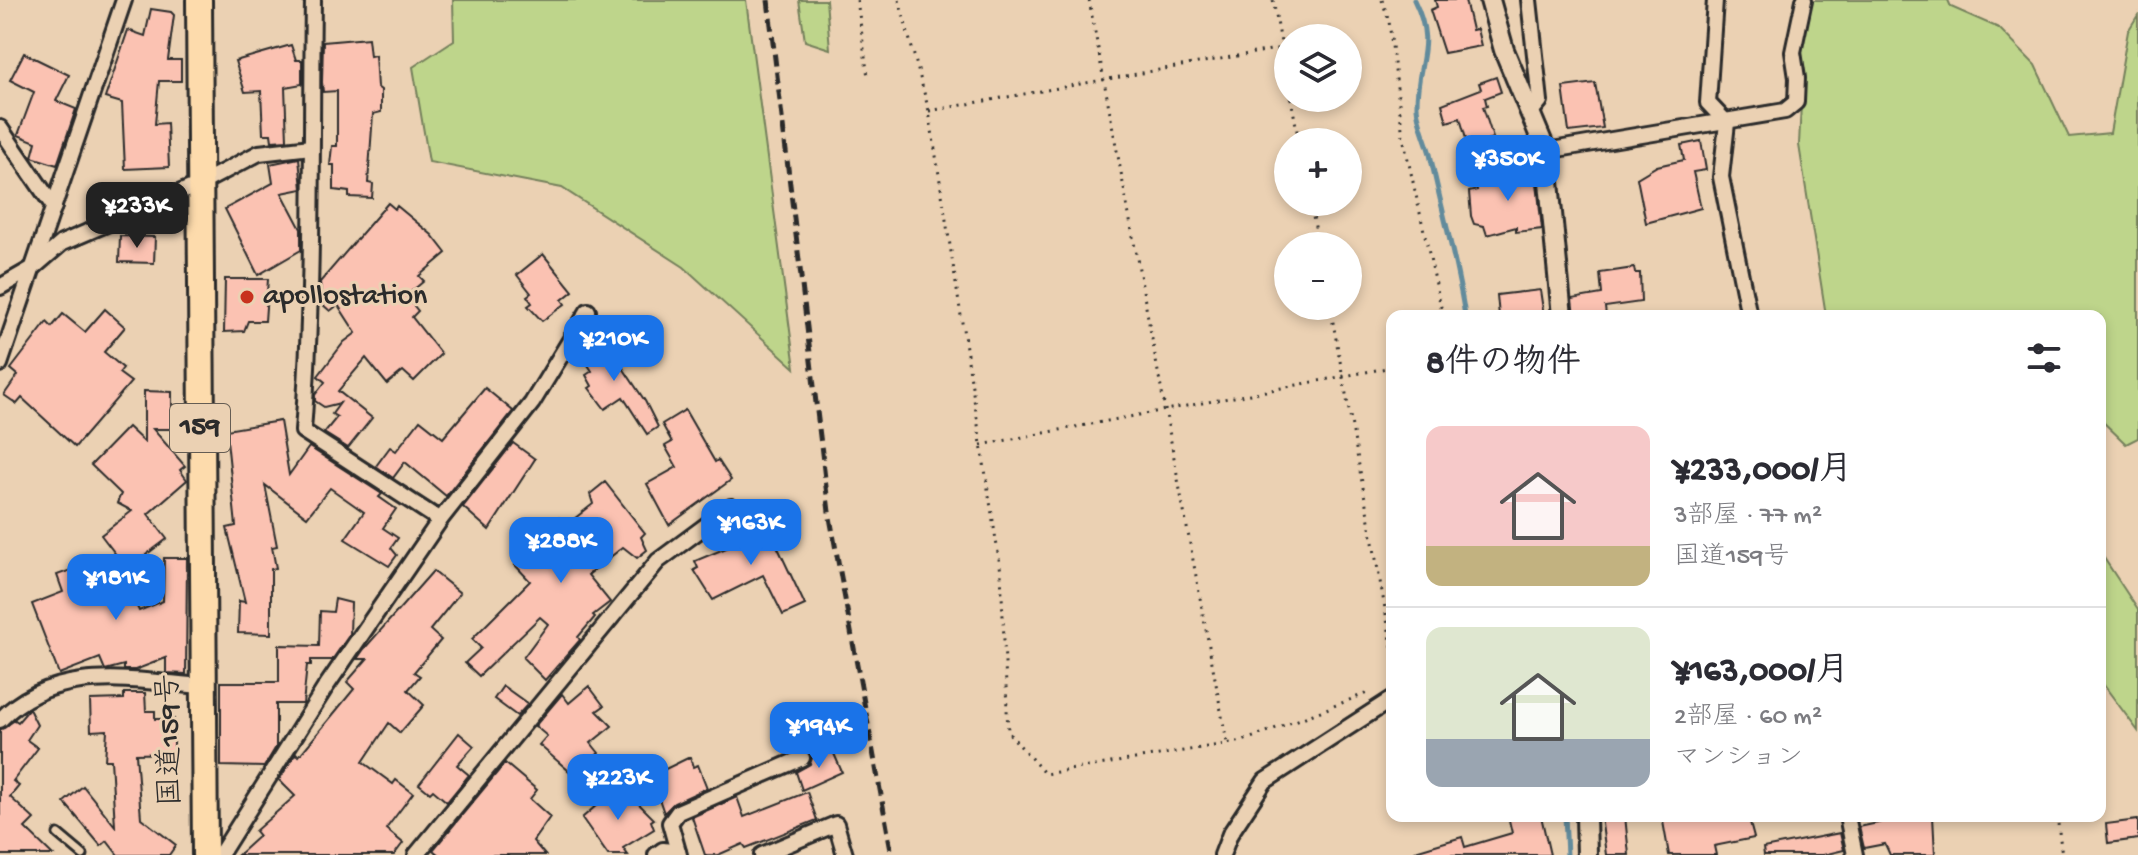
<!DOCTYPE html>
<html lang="ja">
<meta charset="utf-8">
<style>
body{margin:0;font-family:"Gochi Hand","Klee One",sans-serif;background:#f2f2f3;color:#2b2b33;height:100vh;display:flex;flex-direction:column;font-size:30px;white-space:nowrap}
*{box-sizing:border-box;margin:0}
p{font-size:26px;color:#7c7c81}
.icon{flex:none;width:44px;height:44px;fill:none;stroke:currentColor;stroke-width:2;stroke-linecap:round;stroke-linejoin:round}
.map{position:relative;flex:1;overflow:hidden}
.details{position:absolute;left:1386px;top:310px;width:720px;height:512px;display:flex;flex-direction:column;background:#fff;border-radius:16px;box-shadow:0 4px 12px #0003}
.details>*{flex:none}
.tools{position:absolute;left:1274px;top:24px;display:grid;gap:16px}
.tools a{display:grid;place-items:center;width:88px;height:88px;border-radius:50%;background:#fff;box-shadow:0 4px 12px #0003;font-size:40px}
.price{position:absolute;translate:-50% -68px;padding:0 18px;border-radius:16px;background:#1a73e8;color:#fff;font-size:26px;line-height:52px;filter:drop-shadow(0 2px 4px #0008)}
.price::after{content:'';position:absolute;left:50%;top:48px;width:24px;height:18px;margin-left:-12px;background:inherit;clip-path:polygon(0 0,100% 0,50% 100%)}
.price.current{background:#222;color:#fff}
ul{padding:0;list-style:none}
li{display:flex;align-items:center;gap:24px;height:200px;padding:0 40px}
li+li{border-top:2px solid #e1e1e2}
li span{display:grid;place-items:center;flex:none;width:224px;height:160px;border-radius:16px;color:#555}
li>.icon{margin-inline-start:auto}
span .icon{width:96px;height:96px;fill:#fffc;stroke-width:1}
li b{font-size:34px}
h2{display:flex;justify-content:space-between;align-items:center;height:96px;padding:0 40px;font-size:34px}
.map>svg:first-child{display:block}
.green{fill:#bed58b;stroke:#74805b;stroke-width:2}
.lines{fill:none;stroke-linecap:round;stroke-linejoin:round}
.stream{stroke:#628b9c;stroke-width:5}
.building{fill:#fbc2b2;stroke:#2b2b2b;stroke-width:2}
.service-casing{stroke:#2b2b2b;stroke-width:13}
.minor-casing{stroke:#2b2b2b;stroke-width:20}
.tertiary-casing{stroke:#2b2b2b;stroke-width:24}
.trunk-casing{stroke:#2b2b2b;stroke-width:30}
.path{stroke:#2b2b2b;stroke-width:3;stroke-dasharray:2 6;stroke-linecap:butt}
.service{stroke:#ebd1b3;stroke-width:7}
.minor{stroke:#ebd1b3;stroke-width:14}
.tertiary{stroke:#ebd1b3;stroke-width:18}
.trunk{stroke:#fddbac;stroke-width:24}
.rail{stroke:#2b2b2b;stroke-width:5;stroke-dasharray:12 6;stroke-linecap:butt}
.poi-dot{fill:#c8321e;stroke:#ebd1b3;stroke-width:3}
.labels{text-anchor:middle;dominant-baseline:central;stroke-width:6;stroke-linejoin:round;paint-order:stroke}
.shield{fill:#ebd1b3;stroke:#655d54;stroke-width:2}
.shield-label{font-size:28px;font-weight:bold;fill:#2b2b2b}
.poi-label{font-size:30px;fill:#2b2b2b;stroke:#ebd1b3;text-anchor:start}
.street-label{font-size:30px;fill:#2b2b2b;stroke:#ebd1b3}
</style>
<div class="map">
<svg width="2138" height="855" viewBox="0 0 2138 855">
<rect width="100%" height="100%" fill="#ebd1b3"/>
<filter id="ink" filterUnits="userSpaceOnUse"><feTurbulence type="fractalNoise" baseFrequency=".0125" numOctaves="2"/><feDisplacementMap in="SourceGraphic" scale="16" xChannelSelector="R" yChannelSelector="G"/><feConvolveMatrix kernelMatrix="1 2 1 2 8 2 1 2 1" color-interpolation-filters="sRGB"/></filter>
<g filter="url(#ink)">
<g class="green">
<path d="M453,0H746L795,368L684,267L562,188L429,162L413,67L454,40Z"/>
<path d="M799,0H826L830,49L805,41Z"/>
<path d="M1807,0H1948L1951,7L1999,28L2035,65L2069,137L2110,133L2128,31L2138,15V438L2126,444L2100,419V316H1830L1825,309L1799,145L1802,83L1799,37Z"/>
<path d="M2100,552L2138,610V731L2100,680Z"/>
</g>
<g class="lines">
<g class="stream">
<path d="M1414,0C1437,46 1416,62 1417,107C1418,123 1426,139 1430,154C1441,208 1457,261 1465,316"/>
<path d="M1565,816L1567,855"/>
</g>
</g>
<g class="building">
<path d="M1435,0H1465L1472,30L1477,29L1481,46L1444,53L1430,10L1437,7Z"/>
<path d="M151,9L171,12L174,15L168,60H181V81H159L155,124L167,123L169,167L125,169L122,103L105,98L128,30L145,36Z"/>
<path d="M368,38L370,56L375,55L377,87L381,90V112L373,114L368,183L373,184L372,198L349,197V192L334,190V165H330L332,146H337V91L323,92L322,82L323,42Z"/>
<path d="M291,45L296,60H302V84L285,87L287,140L272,141L271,134H263L261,91L245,92L235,61Z"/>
<path d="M24,53L69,75L56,101L76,109L57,165L32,157L36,142L18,135L34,92L10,80Z"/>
<path d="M1496,77L1501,92L1485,98L1487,106L1483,107L1493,138L1468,146L1460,118L1447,122L1442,104L1481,89L1479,83Z"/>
<path d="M1595,83L1603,128L1569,132L1563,87Z"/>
<path d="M1701,141L1706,170L1693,172L1701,208L1646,223L1637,178L1657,166L1684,160L1681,145Z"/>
<path d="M299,158L302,189L282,193L301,229V250L258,275L225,209L273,183L270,164Z"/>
<path d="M1535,165L1542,229L1516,232V227L1487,235L1484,226L1474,224L1471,216L1469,192L1477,190L1475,183L1522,173L1521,166Z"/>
<path d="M388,203L395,209L397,206L432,235L446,253L419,276L424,281L406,296L418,311L412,317L441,354L414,381L403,371L387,384L366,358L338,391L372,418L348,448L324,433L337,417L332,414L340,403L324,407L315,401V395L325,382L318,376L344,342L356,333L338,305L330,311L322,304L320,282Z"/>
<path d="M120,236L155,237L154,263L119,262Z"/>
<path d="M543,254L573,291L562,300L565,304L542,321L528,306L532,303L527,296L531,293L517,275Z"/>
<path d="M1634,268L1635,273H1640L1641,302L1605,307L1606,316H1574L1572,299L1602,294L1600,273Z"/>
<path d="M225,279H268L265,321H248L244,331L224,332Z"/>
<path d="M1540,290L1544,316H1499L1497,295Z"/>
<path d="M105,309L125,327L104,352L123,368L119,373L131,382L75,447L22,398L17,404L4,395L18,375L11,369L47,322L52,327L63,314L85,332Z"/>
<path d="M594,336L615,365L619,362L645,401L658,427L647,434L623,397L605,409L589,388L592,386L586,375L592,371L577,348Z"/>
<path d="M485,388L513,411L446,496L405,462L393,478L376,466L390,447L396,451L420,420L443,438Z"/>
<path d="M144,391L172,392V406L178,405L177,429H153L185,466L180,470L187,480L148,514L167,539L127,569L101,535L132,511L117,503L121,494L91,465L128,427L144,442Z"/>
<path d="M685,410L715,462L718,460L731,480L669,525L647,484L677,467L665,446L672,442L662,424Z"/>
<path d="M280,421L289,475L309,447L382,494L379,497L396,509L383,528L398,538L391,548L397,555L389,566L345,539L364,512L330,488L307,517L265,485L277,546L272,547L276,568L271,569V634L238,633L239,601L245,602L227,528L236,526L226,430Z"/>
<path d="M513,443L535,459L489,530L463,507Z"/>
<path d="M605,482L645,533L641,537L647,550L637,558L623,547L588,575L610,602L593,615L595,617L578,637L580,640L545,680L523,658L548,624L540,617L479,676L465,663L481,648L472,639L530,581L515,565L543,539L539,535L559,518L565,526L593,504L590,494Z"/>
<path d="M763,516L805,605L783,615L763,575L713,600L694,570L698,568L695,561L743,541L742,525Z"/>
<path d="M164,558H187L186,674L166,673V658L135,670H124V665L105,670L100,658L59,674L32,604L63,592L57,575L82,566L89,585L121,572L139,611L163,601Z"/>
<path d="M433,571L460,593L430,630L441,640L414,672L420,676L408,690L424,705L400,733L389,723L363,762L393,784L396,780L413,793L386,829L403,843L394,855H238L259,836L255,831L295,796L279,780L296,753L299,756L354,689L347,682L367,659H357L364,649Z"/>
<path d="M335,599L351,603L350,634L332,660H311V665H307L303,704H276V747L264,767L221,766V682H279V645L319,646L320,611L333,612Z"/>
<path d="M503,686L528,704L517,716L494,699Z"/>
<path d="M589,686L604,706L597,711L612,726L591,743L599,753L585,765L593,772L583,783L539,745L547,736L535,726L562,694L569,703Z"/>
<path d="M124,693H145L146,711H155V719H174V753L136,754L141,818L176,845L169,855H118L107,841L101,846L64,802L83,786L115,826L111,760H105L107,730L91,731L90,700L124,699Z"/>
<path d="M29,709L37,725L27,740L38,748L13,781L19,786L10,797L34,819L25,828L53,855H0V730L15,720L18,722Z"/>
<path d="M459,733L474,746L457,765L469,775L447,802L433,790L430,793L419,784Z"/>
<path d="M832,749L842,772L802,790L796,772L810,764L812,758Z"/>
<path d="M690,757L693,767L698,765L707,788L674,803L664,813L651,776Z"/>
<path d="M505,763L537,790L530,799L550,817L533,841L545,855H439L433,850Z"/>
<path d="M620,785L654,819L651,821L654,829L623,848L628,855H608L582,818Z"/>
<path d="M807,792L817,820L746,848L743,844L718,855H705L692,817L737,797L744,817Z"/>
<path d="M1508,816H1541L1550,855H1415V851L1462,837L1465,847L1512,833Z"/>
<path d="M1601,816H1625L1629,855H1606Z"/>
<path d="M1662,816H1748L1754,838L1714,846L1716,855H1669Z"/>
<path d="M1911,816H1933L1935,855H1890L1885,844L1864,848L1859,827Z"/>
<path d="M2138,820V839L2108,843L2106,824Z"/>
<path d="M1840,833L1844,850L1823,855H1764L1763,848Z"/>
</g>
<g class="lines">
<g class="service-casing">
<path id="service" d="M58,834L83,855"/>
</g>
<g class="minor-casing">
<g id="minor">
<path d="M313,0C311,144 314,288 303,431L440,520"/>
<path d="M1529,0L1540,101L1530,113"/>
<path d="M1715,0L1708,103L1727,123L1721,177L1749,316"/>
<path d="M0,128L54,207"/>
<path d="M1546,151L1785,111L1796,102L1797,78L1793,52L1804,0"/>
<path d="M0,287L33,268L62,243L200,184L259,153L311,147"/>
<path d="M0,364L124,0"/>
<path d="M0,720C54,663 133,681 203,686"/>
<path d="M1847,816L1855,855"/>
<path d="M220,855L325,688L440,520L532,403L588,311"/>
<path d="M416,855L658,561L731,507"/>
<path d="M656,855L663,850L678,852"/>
<path d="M679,855L670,823L678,812L802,758"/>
<path d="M762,855L836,824L845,855"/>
<path d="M1222,855L1230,834L1265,781L1392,699"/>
</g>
</g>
<g class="tertiary-casing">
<g id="tertiary">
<path d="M1490,0L1504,50L1546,151L1562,316"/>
<path d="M1586,816L1587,855"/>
</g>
</g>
<g class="trunk-casing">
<path id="trunk" d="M199,0L205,855"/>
</g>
<g class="path">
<path d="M857,0L868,77"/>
<path d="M899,0L929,111L1001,572L1008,732L1045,774L1243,741L1370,692"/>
<path d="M1089,0L1227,743"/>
<path d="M1273,0L1288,80"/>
<path d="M1382,0L1389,21L1403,137L1443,316"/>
<path d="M1291,98L1299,142"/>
<path d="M929,111L1282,48"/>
<path d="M1310,202L1319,246"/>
<path d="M1330,306L1392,647"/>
<path d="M981,445L1392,367"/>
<path d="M2057,816L2062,855"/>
</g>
<use href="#service" class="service"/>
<use href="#minor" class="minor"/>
<use href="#tertiary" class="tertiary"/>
<use href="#trunk" class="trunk"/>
<path class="rail" d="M768,0L829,512L892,855"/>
</g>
</g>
<circle class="poi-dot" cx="247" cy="297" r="8"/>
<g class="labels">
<rect class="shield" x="170" y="404" width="60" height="48" rx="6"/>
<g class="shield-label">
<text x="200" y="428">159</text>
</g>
<g class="poi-label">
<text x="263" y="297">apollostation</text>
</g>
<g class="street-label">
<text transform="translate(172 740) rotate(-91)">国道159号</text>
</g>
</g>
</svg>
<div class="tools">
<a><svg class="icon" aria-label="layers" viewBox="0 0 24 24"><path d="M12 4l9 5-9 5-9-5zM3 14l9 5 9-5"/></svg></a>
<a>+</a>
<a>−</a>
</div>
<b class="price" style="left:1508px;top:203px">¥350K</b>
<b class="price current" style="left:137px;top:250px">¥233K</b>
<b class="price" style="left:614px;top:383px">¥210K</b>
<b class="price" style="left:751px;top:567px">¥163K</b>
<b class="price" style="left:561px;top:585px">¥288K</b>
<b class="price" style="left:116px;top:622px">¥181K</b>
<b class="price" style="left:819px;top:770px">¥194K</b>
<b class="price" style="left:618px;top:822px">¥223K</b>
<section class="details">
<h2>8件の物件<svg class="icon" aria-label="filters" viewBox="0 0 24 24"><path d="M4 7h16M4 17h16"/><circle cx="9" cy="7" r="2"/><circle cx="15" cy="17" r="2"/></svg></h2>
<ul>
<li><span style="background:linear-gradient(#f6c9c9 75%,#c2b280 0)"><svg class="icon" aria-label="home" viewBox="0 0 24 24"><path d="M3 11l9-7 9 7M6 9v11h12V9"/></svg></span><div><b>¥233,000/月</b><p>3部屋 · 77 m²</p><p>国道159号</p></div></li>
<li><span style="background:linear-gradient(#dfe7d0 70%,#9aa5b1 0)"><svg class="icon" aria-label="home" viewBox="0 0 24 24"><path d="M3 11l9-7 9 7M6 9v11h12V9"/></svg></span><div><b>¥163,000/月</b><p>2部屋 · 60 m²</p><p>マンション</p></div></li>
</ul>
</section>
</div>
